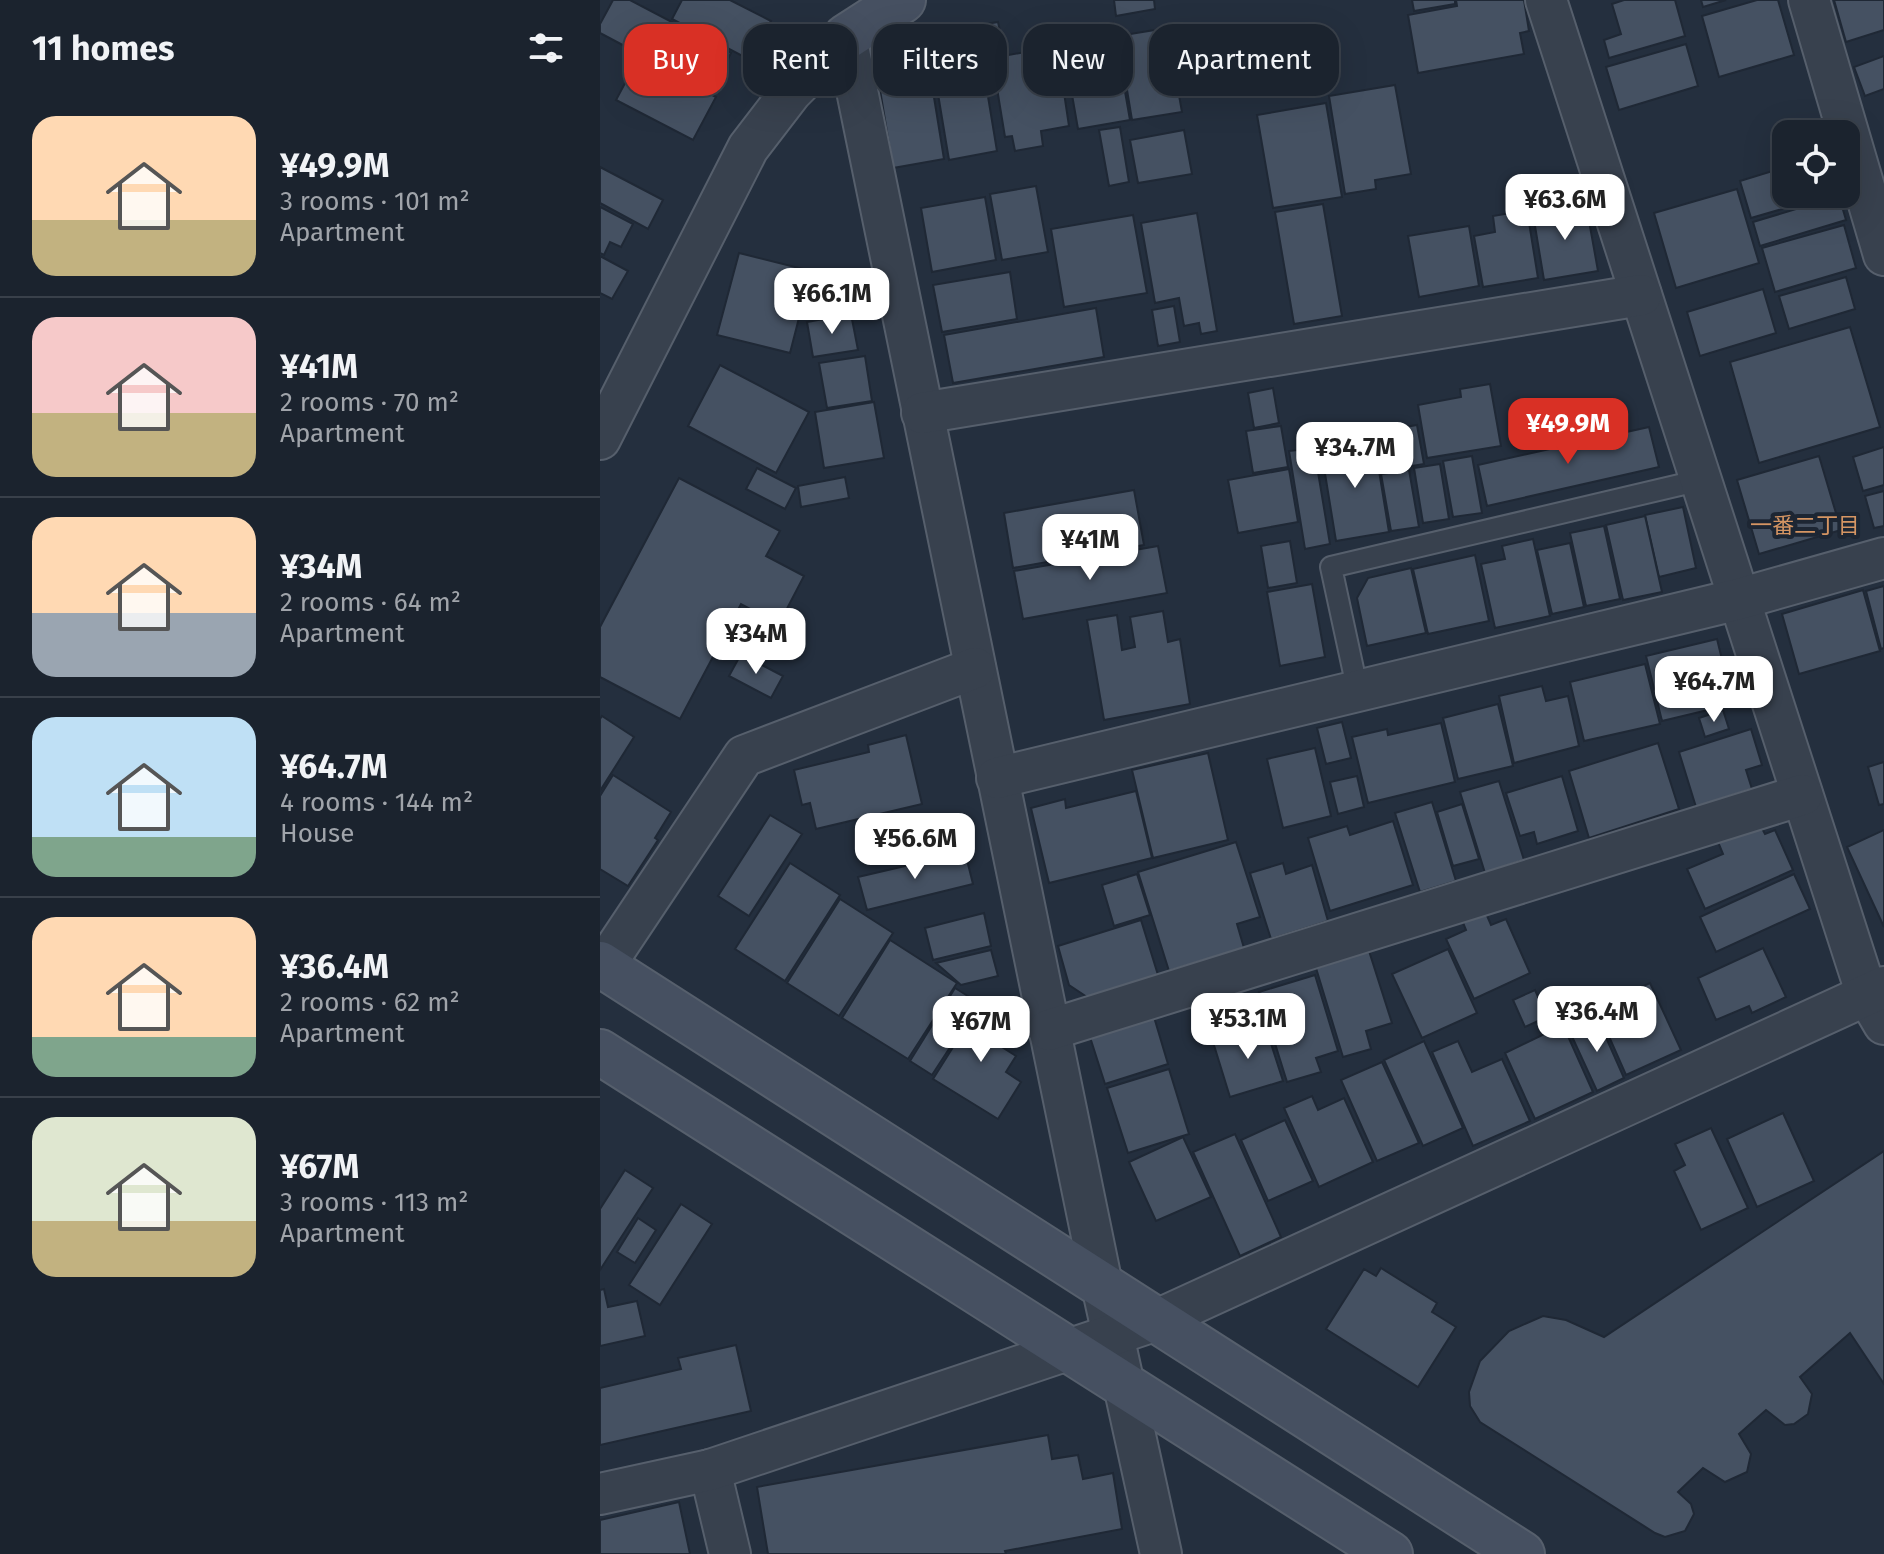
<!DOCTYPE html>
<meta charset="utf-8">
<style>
body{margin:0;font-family:"Fira Sans","Noto Sans JP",sans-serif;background:#282f3a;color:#f1f3f6;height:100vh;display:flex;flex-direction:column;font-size:30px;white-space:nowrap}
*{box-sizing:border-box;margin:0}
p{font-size:26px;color:#a0a4aa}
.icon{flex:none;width:44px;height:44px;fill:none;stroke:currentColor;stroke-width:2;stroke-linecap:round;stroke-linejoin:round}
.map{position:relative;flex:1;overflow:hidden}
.panel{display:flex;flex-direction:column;background:#1b232e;width:600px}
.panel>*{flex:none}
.hud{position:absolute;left:24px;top:24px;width:760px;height:72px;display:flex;gap:16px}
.controls{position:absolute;left:1172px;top:120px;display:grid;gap:16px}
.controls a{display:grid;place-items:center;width:88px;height:88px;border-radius:16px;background:#1b232e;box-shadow:0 8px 32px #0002,0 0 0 2px #39404a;font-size:40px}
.price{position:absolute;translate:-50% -68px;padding:0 18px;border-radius:16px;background:#fff;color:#222;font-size:26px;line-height:52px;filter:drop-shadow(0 2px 4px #0008)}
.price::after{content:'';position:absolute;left:50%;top:48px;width:24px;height:18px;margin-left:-12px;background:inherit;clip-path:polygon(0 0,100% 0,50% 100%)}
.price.on{background:#d93025;color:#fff}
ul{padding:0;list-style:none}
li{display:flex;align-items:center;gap:24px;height:200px;padding:0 32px}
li+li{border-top:2px solid #39404a}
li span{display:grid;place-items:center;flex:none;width:224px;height:160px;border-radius:24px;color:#555}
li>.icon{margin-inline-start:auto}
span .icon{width:96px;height:96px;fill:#fffc;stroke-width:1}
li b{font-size:34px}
h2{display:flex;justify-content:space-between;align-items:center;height:96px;padding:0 32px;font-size:34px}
.chip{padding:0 28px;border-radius:24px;background:#1b232e;box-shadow:0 8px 32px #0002,0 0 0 2px #39404a;font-size:28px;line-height:72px}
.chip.on{background:#d93025;color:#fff}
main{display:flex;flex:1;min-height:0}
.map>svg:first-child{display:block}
.building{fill:#455162;stroke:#1f2835;stroke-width:2}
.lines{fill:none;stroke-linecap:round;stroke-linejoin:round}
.lane-casing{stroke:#565f6c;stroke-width:24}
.street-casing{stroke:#565f6c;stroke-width:44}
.secondary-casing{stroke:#565f6c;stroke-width:48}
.lane{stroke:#38414e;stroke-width:20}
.street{stroke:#38414e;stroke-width:40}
.secondary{stroke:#465061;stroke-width:44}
.labels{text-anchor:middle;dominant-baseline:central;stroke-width:8;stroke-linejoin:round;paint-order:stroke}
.neighbourhood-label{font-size:22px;fill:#d59563;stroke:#1d2633}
</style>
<main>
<section class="panel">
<h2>11 homes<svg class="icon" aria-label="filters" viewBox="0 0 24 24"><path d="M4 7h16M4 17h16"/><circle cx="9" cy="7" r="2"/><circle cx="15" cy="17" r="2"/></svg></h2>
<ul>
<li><span style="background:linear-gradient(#ffd9b3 65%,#c2b280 0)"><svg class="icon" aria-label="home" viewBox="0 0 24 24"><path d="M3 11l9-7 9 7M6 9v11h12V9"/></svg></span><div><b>¥49.9M</b><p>3 rooms · 101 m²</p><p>Apartment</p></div></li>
<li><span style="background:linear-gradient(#f6c9c9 60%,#c2b280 0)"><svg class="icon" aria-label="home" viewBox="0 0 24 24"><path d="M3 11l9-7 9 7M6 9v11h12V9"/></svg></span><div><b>¥41M</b><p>2 rooms · 70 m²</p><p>Apartment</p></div></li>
<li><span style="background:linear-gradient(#ffd9b3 60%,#9aa5b1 0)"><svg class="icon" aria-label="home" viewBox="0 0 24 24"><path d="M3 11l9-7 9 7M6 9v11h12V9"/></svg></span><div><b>¥34M</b><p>2 rooms · 64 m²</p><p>Apartment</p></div></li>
<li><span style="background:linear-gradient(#bfe0f5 75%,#7fa58c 0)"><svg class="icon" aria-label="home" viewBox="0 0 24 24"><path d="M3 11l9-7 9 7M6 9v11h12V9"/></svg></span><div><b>¥64.7M</b><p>4 rooms · 144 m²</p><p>House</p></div></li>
<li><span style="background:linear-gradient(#ffd9b3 75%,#7fa58c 0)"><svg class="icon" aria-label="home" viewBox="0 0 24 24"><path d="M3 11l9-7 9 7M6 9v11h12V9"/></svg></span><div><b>¥36.4M</b><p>2 rooms · 62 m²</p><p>Apartment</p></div></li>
<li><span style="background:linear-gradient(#dfe7d0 65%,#c2b280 0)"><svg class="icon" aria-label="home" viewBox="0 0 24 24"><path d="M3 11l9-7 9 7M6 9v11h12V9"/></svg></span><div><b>¥67M</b><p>3 rooms · 113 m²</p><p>Apartment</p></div></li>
</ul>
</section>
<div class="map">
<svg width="1284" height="1554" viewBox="0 0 1284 1554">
<rect width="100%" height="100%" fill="#242f3e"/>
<g class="building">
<path d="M13,0H30L131,53L111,92L0,33V24Z"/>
<path d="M82,0H130L171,21L150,60L72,19Z"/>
<path d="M514,0H554L555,9L516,16Z"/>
<path d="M812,0H855V4L814,11Z"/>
<path d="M856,0H924L929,31L920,33L924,54L818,73L808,15L857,6Z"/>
<path d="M1024,0H1075L1085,36L1009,58L1004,40L1021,34L1012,4Z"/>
<path d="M1101,0H1126L1103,7Z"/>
<path d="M1157,0H1178L1194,55L1119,77L1102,16Z"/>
<path d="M1234,0H1284V30L1246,42Z"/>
<path d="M398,22L403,45L365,52L361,28Z"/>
<path d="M513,23L530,120L478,129L461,32Z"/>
<path d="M567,28L582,112L532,120L518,36Z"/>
<path d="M351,41L354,59L381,54L397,151L349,160L330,46Z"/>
<path d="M1086,44L1098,86L1019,110L1006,67Z"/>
<path d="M431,51L433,63L459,59L469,126L441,131L443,146L415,151L412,136L405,137L392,58Z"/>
<path d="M327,54L344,159L293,168L278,78L293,75L291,61Z"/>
<path d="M1284,56V89L1265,96L1254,67Z"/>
<path d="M39,57L116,97L93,140L16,100Z"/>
<path d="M795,85L811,174L775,180L776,189L745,194L729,96Z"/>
<path d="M726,103L742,197L673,208L657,115Z"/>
<path d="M520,127L529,182L509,186L499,130Z"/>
<path d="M584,130L592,174L538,183L530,140Z"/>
<path d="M0,167L63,200L48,229L0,203Z"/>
<path d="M1186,167V194H1234L1151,218L1140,181Z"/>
<path d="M436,186L448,252L402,260L390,194Z"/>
<path d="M1137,189L1159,263L1076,288L1054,213Z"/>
<path d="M1239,196L1246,220L1160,246L1153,222Z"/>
<path d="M385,197L396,260L332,272L321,208Z"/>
<path d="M723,204L742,316L694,324L675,212Z"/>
<path d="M986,204L998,271L944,280L933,214Z"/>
<path d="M0,207L33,224L21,247L10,242L4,255L0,253Z"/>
<path d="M927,210L938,278L883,287L874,236L895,232L893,216Z"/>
<path d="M597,213L617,331L601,334L599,323L584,326L579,298L555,303L541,223Z"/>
<path d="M533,215L547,293L464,307L451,229Z"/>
<path d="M1244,225L1256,268L1175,292L1162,248Z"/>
<path d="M869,226L879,286L819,297L808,236Z"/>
<path d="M139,253L211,271L190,353L117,335Z"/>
<path d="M0,256L28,271L12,299L0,293Z"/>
<path d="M410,272L417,319L342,332L333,285Z"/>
<path d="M1246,277L1255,309L1189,329L1179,296Z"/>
<path d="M1163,289L1176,333L1100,356L1087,312Z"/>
<path d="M574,306L580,342L558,346L552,310Z"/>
<path d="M496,308L504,357L353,383L344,335Z"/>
<path d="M251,314L258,350L213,357L207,322Z"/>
<path d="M1250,327L1280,427L1159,463L1130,362Z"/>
<path d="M265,356L272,401L227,408L219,363Z"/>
<path d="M120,365L209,412L176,473L88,426Z"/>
<path d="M890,384L901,446L827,458L818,405L861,397L860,389Z"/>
<path d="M673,388L679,423L654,428L648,393Z"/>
<path d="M274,402L284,458L224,468L215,412Z"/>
<path d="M817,425L824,464L782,471L775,432Z"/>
<path d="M681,426L688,467L653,473L646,431Z"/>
<path d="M1049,427L1059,467L887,506L878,465Z"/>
<path d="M774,440L789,532L736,541L721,449Z"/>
<path d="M1284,447V485L1263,491L1253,457Z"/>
<path d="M714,448L730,544L705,549L689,451Z"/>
<path d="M872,456L882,513L853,517L843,461Z"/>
<path d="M1219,456L1241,530L1159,554L1137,480Z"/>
<path d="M840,464L849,519L823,523L814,468Z"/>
<path d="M157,468L196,488L185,509L146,489Z"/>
<path d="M689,469L698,522L638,533L628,480Z"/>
<path d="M809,470L819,527L791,531L781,474Z"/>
<path d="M245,477L249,498L201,507L198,486Z"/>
<path d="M79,478L180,531L166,556L204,576L179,624L141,604L80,719L0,677V627Z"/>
<path d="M534,490L544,545L413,568L404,513Z"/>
<path d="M1284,491V526L1274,528L1265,496Z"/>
<path d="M1083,507L1096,568L1059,577L1045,515Z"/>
<path d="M1045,516L1062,592L1023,600L1006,525Z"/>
<path d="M1004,526L1020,599L986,606L970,533Z"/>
<path d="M933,539L950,616L895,628L881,564L905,559L902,546Z"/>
<path d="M690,541L697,583L668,588L661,546Z"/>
<path d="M970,543L984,607L952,614L937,550Z"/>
<path d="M558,546L567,593L423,619L414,571Z"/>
<path d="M875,555L889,621L828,634L813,569Z"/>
<path d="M811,568L826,633L767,646L757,598L768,578Z"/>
<path d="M712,584L725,657L680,666L667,592Z"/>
<path d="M1284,586V648L1281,649L1266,591Z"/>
<path d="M1263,590L1280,651L1199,674L1182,614Z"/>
<path d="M563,611L568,642L580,639L590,704L504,720L487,620L517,615L522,650L535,647L530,617Z"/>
<path d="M1117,639L1133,704L1062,721L1046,656Z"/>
<path d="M141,654L183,676L171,698L129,676Z"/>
<path d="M1045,664L1060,724L984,741L970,682Z"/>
<path d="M942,686L946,701L968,696L979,746L914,763L899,696Z"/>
<path d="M898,704L913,766L858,779L843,718Z"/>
<path d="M1123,710L1129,729L1105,737L1099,718Z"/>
<path d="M2,716L34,737L0,791V719Z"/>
<path d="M742,722L751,758L726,764L717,728Z"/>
<path d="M841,723L855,782L768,803L752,737L787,729L788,735Z"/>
<path d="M1151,729L1162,765L1146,770L1152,789L1096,807L1079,752Z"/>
<path d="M306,735L322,804L216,829L210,803L202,805L194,770L269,752L268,745Z"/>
<path d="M1058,743L1079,809L989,838L969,771Z"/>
<path d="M715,748L731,816L683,828L667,759Z"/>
<path d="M608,753L628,840L553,858L532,770Z"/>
<path d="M1284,762V804L1279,805L1268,767Z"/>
<path d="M13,775L71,812L55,838L58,840L28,886L0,869V796Z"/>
<path d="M757,776L764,807L738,814L730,782Z"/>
<path d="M962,776L978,831L937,844L934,832L920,836L906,793Z"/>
<path d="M899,781L924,860L885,873L860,792Z"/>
<path d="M536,791L552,858L449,883L431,808L465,799L466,808Z"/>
<path d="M832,802L856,881L820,892L795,813Z"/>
<path d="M862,804L879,859L853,866L837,812Z"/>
<path d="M170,815L202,834L149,916L118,896Z"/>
<path d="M793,821L813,885L730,911L708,838L747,826L750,835Z"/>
<path d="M1159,823L1165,834L1175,830L1193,870L1105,909L1087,869L1123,854L1118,842Z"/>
<path d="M1284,830V927L1247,847Z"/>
<path d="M636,842L660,917L637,924L644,948L569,971L538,872Z"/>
<path d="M365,852L373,884L267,910L258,877Z"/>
<path d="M190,863L240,895L185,981L135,949Z"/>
<path d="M683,863L686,874L712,865L728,921L671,939L650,873Z"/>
<path d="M537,874L550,915L514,926L502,885Z"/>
<path d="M1194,874L1210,909L1116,952L1100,917Z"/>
<path d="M240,899L293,933L239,1016L187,983Z"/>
<path d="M885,911L891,925L906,919L930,973L874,999L846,939L866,930L862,920Z"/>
<path d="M384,913L391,946L333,960L325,928Z"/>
<path d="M541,920L558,975L487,997L469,985L458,946Z"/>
<path d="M290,940L357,983L308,1059L242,1018Z"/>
<path d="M1163,948L1186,997L1152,1013L1149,1006L1116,1020L1098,978Z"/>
<path d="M848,949L877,1013L822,1038L792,974Z"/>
<path d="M391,950L398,976L361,985L336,963Z"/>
<path d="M769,951L792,1023L766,1031L771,1049L743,1057L716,968Z"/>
<path d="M715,975L738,1051L716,1058L721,1072L687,1082L659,992Z"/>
<path d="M1050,983L1081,1050L1026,1075L996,1007Z"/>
<path d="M355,988L379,1003L332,1075L310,1061Z"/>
<path d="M935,990L947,1017L925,1027L913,1000Z"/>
<path d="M382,1001L410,1019L394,1042L416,1056L406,1072L421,1082L398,1119L333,1079Z"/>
<path d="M554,1017L568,1064L505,1084L490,1037Z"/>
<path d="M997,1017L1024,1078L997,1091L969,1030Z"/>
<path d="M665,1025L683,1081L630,1097L613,1042Z"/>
<path d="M963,1025L993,1092L935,1119L905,1053Z"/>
<path d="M824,1041L863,1128L823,1146L784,1060Z"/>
<path d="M858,1041L872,1072L902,1059L930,1121L873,1146L832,1052Z"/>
<path d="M782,1062L819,1143L777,1161L741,1080Z"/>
<path d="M569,1069L589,1134L528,1153L507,1088Z"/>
<path d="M712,1096L718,1110L744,1098L773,1162L719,1187L684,1108Z"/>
<path d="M1183,1113L1214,1181L1157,1207L1127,1139Z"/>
<path d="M685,1120L713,1181L668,1201L641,1140Z"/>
<path d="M1111,1128L1148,1208L1101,1230L1074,1171L1085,1165L1075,1144Z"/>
<path d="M635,1134L681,1237L640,1256L593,1152Z"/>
<path d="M583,1137L611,1197L556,1221L529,1162Z"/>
<path d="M1284,1151V1384L1250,1333L1200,1377L1212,1394L1208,1414L1194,1424L1185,1425L1166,1410L1139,1434L1151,1454L1147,1472L1125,1482L1103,1468L1078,1492L1091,1504L1094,1514L1085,1531L1065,1537L1055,1533L880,1422L870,1406L869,1392L880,1361L909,1331L943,1316L966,1320L1004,1337Z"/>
<path d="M25,1170L53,1188L0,1270V1209Z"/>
<path d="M81,1204L112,1224L60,1305L29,1285Z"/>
<path d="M38,1218L56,1230L35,1263L17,1252Z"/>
<path d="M781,1268L837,1303L832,1312L856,1327L818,1387L726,1329L764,1269L776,1276Z"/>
<path d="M4,1289L8,1307L37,1301L45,1336L0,1346V1290Z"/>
<path d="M136,1345L151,1411L0,1445V1388L81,1369L78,1358Z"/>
<path d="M448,1435L452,1459L478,1455L483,1479L513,1473L522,1529L405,1551L406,1554H168L157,1487Z"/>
<path d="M79,1502L90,1554H0V1520Z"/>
</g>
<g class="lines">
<g class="lane-casing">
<path id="lane" d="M758,692L731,567L1101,480"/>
</g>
<g class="street-casing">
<g id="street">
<path d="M946,0L1267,995L1284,1024"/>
<path d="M1209,0L1284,255"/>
<path d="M246,37L502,1285L561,1554"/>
<path d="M322,413L1041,295"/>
<path d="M0,439L148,148L191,92L246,37"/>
<path d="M397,778L1139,599L1284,558"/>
<path d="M4,966L144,756L375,668"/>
<path d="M449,1030L1202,795"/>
<path d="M110,1470L130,1554"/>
<path d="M0,1494L110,1470L557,1320L1284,987"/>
</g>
</g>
<g class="secondary-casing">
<g id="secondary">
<path d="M246,37L303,0"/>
<path d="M0,964L922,1554"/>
<path d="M0,1052L790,1554"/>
</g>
</g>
<use href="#lane" class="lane"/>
<use href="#street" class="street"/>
<use href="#secondary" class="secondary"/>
</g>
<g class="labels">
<g class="neighbourhood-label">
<text x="1205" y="525">一番二丁目</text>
</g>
</g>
</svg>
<div class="controls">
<a><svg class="icon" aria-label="locate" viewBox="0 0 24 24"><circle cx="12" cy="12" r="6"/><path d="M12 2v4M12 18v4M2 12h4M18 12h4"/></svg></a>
</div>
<b class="price" style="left:965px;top:242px">¥63.6M</b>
<b class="price" style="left:232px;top:336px">¥66.1M</b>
<b class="price on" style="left:968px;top:466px">¥49.9M</b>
<b class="price" style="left:755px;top:490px">¥34.7M</b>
<b class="price" style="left:490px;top:582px">¥41M</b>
<b class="price" style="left:156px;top:676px">¥34M</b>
<b class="price" style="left:1114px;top:724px">¥64.7M</b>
<b class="price" style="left:315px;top:881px">¥56.6M</b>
<b class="price" style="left:997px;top:1054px">¥36.4M</b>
<b class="price" style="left:648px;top:1061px">¥53.1M</b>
<b class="price" style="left:381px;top:1064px">¥67M</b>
<div class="hud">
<a class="chip on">Buy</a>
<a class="chip">Rent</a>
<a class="chip">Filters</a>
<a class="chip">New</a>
<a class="chip">Apartment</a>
</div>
</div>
</main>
